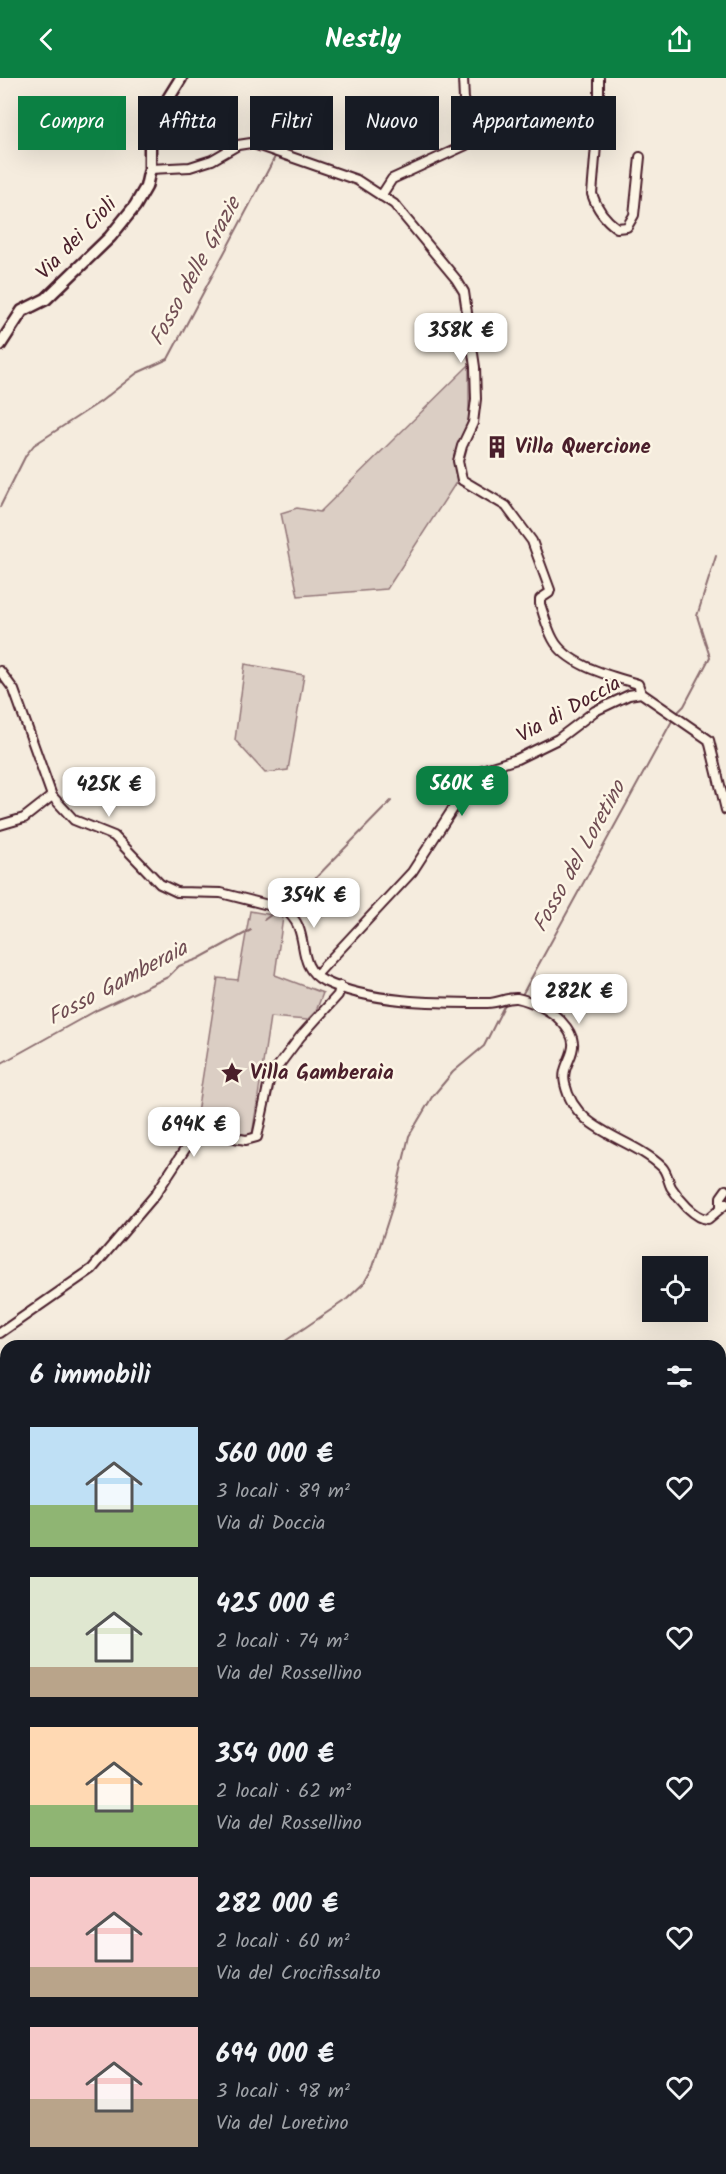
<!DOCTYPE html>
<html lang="it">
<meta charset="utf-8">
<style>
body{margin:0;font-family:Kalam,sans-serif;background:#242831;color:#f1f3f6;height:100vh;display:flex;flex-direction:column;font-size:22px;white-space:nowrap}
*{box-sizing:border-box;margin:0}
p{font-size:20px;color:#9ea1a6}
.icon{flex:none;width:33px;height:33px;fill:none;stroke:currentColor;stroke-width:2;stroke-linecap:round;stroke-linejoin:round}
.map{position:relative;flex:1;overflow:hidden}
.side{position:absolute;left:0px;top:1262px;width:726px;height:836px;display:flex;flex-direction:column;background:#171b24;border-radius:18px 18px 0 0;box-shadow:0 6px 24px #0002}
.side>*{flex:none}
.guide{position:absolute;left:18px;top:18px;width:690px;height:54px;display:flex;gap:12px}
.buttons{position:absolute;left:642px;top:1178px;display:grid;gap:12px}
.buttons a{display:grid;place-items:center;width:66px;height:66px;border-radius:0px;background:#171b24;box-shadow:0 6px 24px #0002;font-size:30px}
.price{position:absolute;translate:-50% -51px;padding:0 14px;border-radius:12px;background:#fff;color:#222;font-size:20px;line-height:39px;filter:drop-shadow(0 2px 3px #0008)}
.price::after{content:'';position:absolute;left:50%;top:36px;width:18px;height:14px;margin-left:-9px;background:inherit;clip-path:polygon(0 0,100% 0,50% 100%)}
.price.on{background:#0b8043;color:#fff}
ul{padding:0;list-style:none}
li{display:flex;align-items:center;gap:18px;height:150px;padding:0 30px}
li span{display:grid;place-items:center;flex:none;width:168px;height:120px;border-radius:0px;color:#555}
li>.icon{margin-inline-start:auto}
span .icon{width:72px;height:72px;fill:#fffc;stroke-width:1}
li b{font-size:26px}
h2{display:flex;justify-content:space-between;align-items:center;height:72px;padding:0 30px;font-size:26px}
.tag{padding:0 21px;border-radius:0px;background:#171b24;box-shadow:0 6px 24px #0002;font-size:21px;line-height:54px}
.tag.on{background:#0b8043;color:#fff}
header{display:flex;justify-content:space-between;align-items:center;height:78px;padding:0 30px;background:#0b8043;color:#fff;font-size:27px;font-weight:700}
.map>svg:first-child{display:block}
.green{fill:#dbcec4;stroke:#927678;stroke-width:1.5}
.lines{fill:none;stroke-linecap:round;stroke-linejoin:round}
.stream{stroke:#8c6e70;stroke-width:2}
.street-casing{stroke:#4a1f2b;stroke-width:12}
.secondary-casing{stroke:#4a1f2b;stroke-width:15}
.street{stroke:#fcf5e5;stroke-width:8}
.secondary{stroke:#fcf5e5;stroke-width:10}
.labels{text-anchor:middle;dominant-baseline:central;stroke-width:5;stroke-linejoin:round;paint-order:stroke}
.street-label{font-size:21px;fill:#4a1f2b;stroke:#fcf5e5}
.poi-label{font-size:21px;font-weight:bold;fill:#4a1f2b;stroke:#fcf5e5;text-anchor:start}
.water-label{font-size:22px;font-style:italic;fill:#704d53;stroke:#fcf5e5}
</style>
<header><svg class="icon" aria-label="back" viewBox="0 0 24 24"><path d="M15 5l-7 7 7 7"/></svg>Nestly<svg class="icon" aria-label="share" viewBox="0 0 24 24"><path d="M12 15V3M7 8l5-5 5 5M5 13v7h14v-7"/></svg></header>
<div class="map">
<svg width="726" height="2096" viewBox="0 0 726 2096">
<rect width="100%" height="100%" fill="#f5ecde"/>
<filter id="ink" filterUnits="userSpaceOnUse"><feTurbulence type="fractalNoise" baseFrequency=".0167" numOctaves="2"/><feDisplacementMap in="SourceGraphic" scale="12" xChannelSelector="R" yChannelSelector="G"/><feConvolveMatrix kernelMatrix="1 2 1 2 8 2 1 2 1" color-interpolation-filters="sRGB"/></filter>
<g filter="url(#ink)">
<g class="green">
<path d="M469,287V340L455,384L457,403L387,511L298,518L281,435L297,430L320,434Z"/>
<path d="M245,586L304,597L288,692L265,695L235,662Z"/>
<path d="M250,833L283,839L275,897L323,915L316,933L307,942L270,939L252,1058L195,1048L218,900L238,902Z"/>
<path d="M6,1465V1520L0,1524V1469Z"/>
<path d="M720,2059L726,2063V2091L687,2096H617L621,2091H720Z"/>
<path d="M450,2091H543L552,2096H450Z"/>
</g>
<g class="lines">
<g class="stream">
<path d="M0,429L26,377L34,367L100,324L137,295L168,281L275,79"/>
<path d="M676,636L684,628L710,579L697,538L716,478"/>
<path d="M264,842L301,815L391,723"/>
<path d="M519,918L522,917L673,641"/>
<path d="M0,986L97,932L168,899L179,888L198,881L251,852"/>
<path d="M278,1268L347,1221L364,1205L373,1189L392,1130L409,1058L432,1019L453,994L484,968L506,924"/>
<path d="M0,1491L6,1486"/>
<path d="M720,1506L726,1513"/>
</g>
<g class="street-casing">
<g id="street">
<path d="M599,0V31L592,116C597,131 604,141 617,150L627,149L634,137L640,79"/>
<path d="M150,91L190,89L212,82L238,67L251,65L357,102L394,126L456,201L464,214L475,289L476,321L473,345L462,368L458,383L462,402L506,428L532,463L550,512L549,515L540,521V526C544,537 547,550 553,561C567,588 612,598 638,606L641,615"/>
<path d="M381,118L392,101L466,67L463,0"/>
<path d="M0,593L14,612L52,718L74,742L114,758L160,806L177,814L221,815L276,829"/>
<path d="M0,747L24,740L52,718"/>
<path d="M284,831C314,853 292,886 324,903C369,925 436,925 486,925C496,926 507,919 517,920C531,923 551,932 561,943C589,973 559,981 565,1006C576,1055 630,1058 662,1089C667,1094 668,1103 671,1109C678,1120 695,1141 708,1141L726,1126"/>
<path d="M316,897L412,794L469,706L482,692L517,681L558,661L595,633L629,617L641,615L709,662L726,732"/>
<path d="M721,1128V1119L726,1112"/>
<path d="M0,1255L92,1191L155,1117L195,1056L199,1054L246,1062L257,1059L270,999L300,959L338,917L340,908"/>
<path d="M16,2091L17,2096"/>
</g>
</g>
<g class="secondary-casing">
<path id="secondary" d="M0,267L22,233L46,221L110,159L135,128L146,109L150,91V50L181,0"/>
</g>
<use href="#street" class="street"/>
<use href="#secondary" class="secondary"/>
</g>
</g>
<defs>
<g id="building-bare" transform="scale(1.8)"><path d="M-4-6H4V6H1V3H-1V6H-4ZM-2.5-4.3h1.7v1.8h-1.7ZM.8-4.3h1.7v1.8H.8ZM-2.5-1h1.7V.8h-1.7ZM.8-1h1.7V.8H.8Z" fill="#4a1f2b" stroke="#fcf5e5" stroke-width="2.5" paint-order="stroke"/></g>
<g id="sight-bare" transform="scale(1.8)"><path d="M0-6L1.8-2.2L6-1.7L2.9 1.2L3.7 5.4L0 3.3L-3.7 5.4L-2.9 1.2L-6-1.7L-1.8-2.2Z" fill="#4a1f2b" stroke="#fcf5e5" stroke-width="2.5" paint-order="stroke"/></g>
</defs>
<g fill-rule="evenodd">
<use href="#building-bare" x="497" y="369"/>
<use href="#sight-bare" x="232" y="995"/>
</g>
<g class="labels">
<g class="street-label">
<text transform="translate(77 161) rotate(-46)">Via dei Cioli</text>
<text transform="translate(569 632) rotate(-29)">Via di Doccia</text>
</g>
<g class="poi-label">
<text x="515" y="369">Villa Quercione</text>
<text x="250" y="995">Villa Gamberaia</text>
</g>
<g class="water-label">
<text transform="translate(196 194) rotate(-61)">Fosso delle Grazie</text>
<text transform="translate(580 779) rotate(-61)">Fosso del Loretino</text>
<text transform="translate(118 906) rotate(-28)">Fosso Gamberaia</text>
</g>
</g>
</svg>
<div class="buttons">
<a><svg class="icon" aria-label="locate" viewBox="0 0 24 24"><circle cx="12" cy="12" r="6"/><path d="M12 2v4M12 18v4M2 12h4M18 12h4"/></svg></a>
</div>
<b class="price" style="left:461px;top:286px">358K €</b>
<b class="price on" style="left:462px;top:739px">560K €</b>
<b class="price" style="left:109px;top:740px">425K €</b>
<b class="price" style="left:314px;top:851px">354K €</b>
<b class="price" style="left:579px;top:947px">282K €</b>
<b class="price" style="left:194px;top:1080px">694K €</b>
<div class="guide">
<a class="tag on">Compra</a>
<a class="tag">Affitta</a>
<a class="tag">Filtri</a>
<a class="tag">Nuovo</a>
<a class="tag">Appartamento</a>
</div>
<section class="side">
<h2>6 immobili<svg class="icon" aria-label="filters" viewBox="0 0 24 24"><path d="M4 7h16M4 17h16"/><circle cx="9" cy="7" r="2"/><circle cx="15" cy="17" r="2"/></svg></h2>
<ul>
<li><span style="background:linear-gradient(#bfe0f5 65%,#8fb573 0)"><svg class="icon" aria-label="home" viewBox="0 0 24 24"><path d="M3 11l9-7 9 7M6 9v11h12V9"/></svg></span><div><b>560 000 €</b><p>3 locali · 89 m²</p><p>Via di Doccia</p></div><svg class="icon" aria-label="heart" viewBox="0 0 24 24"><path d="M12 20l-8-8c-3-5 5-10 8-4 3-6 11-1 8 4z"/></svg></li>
<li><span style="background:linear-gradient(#dfe7d0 75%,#b9a48a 0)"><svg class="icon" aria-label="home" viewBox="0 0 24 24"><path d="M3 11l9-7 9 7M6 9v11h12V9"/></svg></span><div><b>425 000 €</b><p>2 locali · 74 m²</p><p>Via del Rossellino</p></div><svg class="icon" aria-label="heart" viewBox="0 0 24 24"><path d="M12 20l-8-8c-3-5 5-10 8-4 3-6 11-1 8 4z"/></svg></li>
<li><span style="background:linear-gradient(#ffd9b3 65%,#8fb573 0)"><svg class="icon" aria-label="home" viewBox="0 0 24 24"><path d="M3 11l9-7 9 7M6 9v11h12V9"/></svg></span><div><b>354 000 €</b><p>2 locali · 62 m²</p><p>Via del Rossellino</p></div><svg class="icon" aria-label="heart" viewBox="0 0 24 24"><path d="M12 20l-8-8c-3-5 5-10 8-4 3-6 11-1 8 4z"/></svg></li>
<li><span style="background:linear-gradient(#f6c9c9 75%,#b9a48a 0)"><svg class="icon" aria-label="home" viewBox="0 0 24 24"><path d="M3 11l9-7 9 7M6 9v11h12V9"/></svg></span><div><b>282 000 €</b><p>2 locali · 60 m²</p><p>Via del Crocifissalto</p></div><svg class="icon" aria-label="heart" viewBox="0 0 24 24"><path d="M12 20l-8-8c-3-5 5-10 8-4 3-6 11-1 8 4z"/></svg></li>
<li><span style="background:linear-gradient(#f6c9c9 60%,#b9a48a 0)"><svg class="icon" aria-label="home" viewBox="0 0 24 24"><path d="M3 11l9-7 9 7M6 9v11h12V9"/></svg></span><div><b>694 000 €</b><p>3 locali · 98 m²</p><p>Via del Loretino</p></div><svg class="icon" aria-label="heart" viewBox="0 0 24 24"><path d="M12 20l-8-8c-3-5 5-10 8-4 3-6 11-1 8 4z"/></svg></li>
</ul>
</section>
</div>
